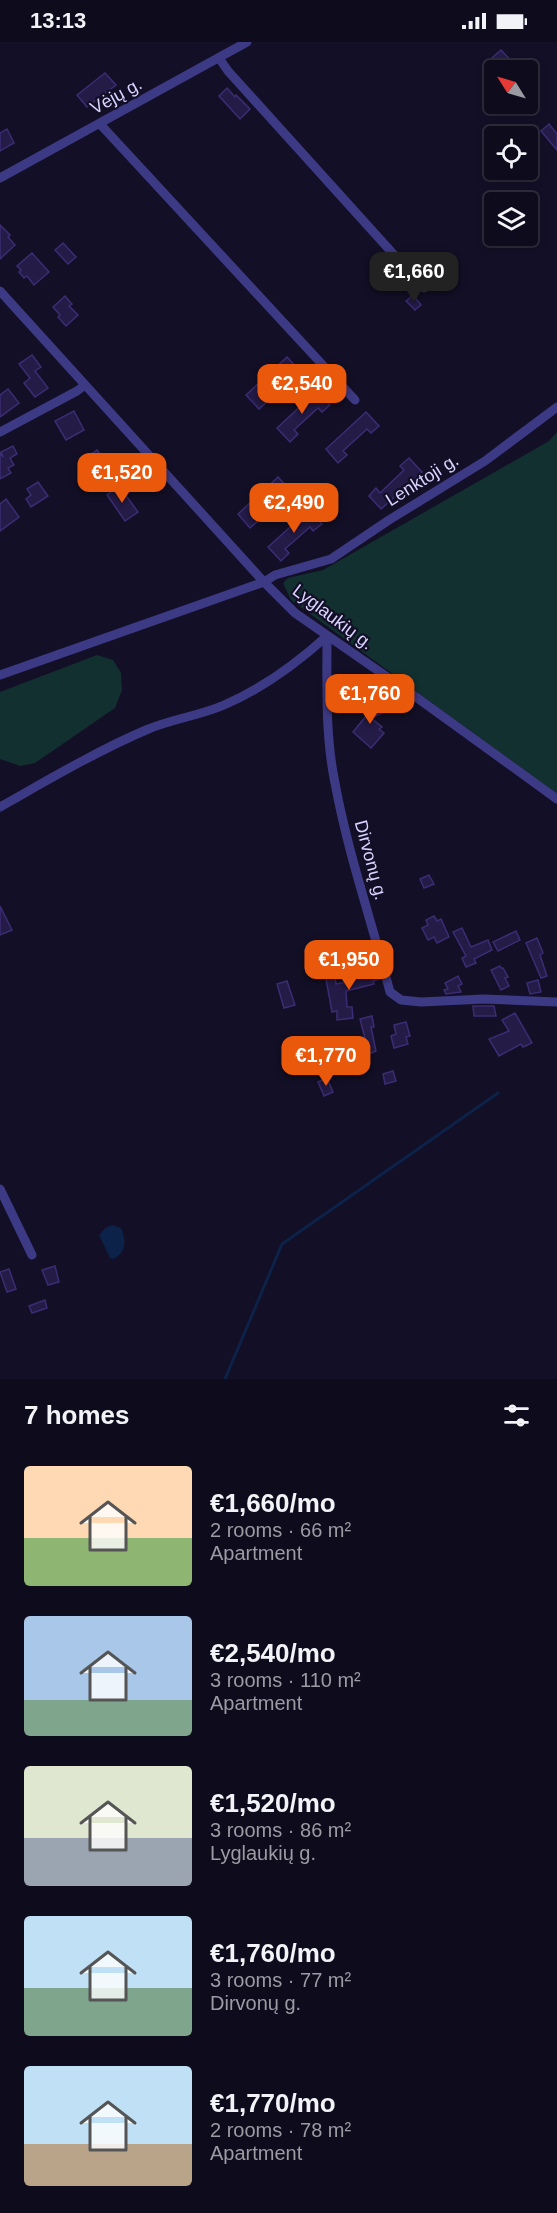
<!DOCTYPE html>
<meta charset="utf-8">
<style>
body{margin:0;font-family:Arial,sans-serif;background:#1c1929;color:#f1f3f6;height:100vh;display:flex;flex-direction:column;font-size:22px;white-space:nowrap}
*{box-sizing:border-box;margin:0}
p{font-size:20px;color:#9b9ba3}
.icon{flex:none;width:33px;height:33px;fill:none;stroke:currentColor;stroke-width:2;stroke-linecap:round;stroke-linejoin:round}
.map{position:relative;height:1337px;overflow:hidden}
.drawer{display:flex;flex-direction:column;background:#0e0b1c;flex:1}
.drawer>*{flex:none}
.needle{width:39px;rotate:307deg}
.buttons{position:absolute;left:484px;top:18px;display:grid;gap:12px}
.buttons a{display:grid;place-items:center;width:54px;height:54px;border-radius:6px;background:#0e0b1c;box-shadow:0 3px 9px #0003,0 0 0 2px #2e2b3b;font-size:30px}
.price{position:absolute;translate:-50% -51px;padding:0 14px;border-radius:12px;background:#ea580c;color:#fff;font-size:20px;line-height:39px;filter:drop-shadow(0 2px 3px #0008)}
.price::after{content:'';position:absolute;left:50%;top:36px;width:18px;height:14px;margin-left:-9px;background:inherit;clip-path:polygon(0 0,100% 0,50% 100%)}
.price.current{background:#222;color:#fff}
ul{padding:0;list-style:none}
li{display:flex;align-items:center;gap:18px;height:150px;padding:0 24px}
li span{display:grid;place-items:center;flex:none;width:168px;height:120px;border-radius:6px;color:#555}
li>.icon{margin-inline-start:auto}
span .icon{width:72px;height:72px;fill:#fffc;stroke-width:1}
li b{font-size:26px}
h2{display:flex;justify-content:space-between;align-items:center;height:72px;padding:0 24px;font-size:26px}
.status{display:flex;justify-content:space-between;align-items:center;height:42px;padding:0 30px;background:#0e0b1c;direction:ltr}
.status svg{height:16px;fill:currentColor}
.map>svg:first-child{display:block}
.green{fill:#12302f}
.water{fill:#0c2248}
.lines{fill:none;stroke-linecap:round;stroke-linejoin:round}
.stream{stroke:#0c2248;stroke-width:3}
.building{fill:#241b47;stroke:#3b2d73;stroke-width:1.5}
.street{stroke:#3d3a85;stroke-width:9}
.labels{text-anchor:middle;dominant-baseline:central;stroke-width:4.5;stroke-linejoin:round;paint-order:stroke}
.street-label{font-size:18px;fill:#d9d4ff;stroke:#130f26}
</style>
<div class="status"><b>13:13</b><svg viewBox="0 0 49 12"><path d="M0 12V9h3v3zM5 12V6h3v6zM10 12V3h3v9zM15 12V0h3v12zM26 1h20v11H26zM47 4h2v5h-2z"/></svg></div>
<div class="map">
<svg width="557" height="1337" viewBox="0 0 557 1337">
<rect width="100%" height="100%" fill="#130f26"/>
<g class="green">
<path d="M557,390V752L291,558L283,541L288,536L323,528L549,399Z"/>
<path d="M97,613L113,618L121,631L122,648L115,666L35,721L20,724L0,717V650Z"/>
</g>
<path class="water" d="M112,1183L121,1186C126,1198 127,1209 114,1217L110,1216L99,1193L105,1186Z"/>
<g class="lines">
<path class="stream" d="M225,1337L282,1202L498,1051"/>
</g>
<g class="building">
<path d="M501,8L514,22L507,28H493L486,21Z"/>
<path d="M105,31L116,43L87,65L77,53Z"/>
<path d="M227,46L235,55L236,53L250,67L240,77L219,54Z"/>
<path d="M549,82L557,92V108L541,89Z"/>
<path d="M7,87L14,101L0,109V91Z"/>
<path d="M0,183L10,193L8,195L15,203L0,217Z"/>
<path d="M63,201L76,215L68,222L55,208Z"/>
<path d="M32,211L49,230L34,243L27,234L24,236L19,230L21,228L17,224Z"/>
<path d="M413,253L421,263L415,268L406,259Z"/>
<path d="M65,254L72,262L69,264L78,273L66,284L58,275L60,273L53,265Z"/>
<path d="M32,313L41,325L35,329L48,346L35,355L24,341L30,336L19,322Z"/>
<path d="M287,315L300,329L292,337L288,332L264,355L268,359L259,367L246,353Z"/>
<path d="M8,347L19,361L0,375V353Z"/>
<path d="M317,349L330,363L322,370L318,366L294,388L298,392L290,400L277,386Z"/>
<path d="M74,369L84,388L66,398L55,379Z"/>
<path d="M366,370L379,384L371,391L367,387L343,409L347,413L338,421L326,407Z"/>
<path d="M13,404L17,412L10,416L14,423L8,426L11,431L0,437V411L3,415L1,410Z"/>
<path d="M97,408L110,426L91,439L79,421Z"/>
<path d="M409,416L422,430L381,467L369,454L376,446L380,451L404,428L400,424Z"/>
<path d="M278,435L291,449L283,456L279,452L255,474L259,478L250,486L238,472Z"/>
<path d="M38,440L48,454L31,465L26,457L31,453L27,447Z"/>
<path d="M119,444L138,470L125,479L107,453Z"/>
<path d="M6,457L19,475L0,489V462Z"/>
<path d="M309,468L322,482L313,489L310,485L285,507L289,511L281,519L268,505Z"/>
<path d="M377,658L382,671L371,676L382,685L379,687L384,691L371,706L353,690L366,674L362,664Z"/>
<path d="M429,833L434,842L424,846L420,837Z"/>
<path d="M0,864L12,888L0,893Z"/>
<path d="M434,874L437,879L441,877L449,895L437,901L434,895L428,898L422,886L428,883L426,878Z"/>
<path d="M462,886L471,905L488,898L492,908L474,917L476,921L466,925L462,916L466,914L453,890Z"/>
<path d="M516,889L520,898L498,909L493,900Z"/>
<path d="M537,896L543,911L540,913L547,934L541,936L526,901Z"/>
<path d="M347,906L349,914L341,917L338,908Z"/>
<path d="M500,924L501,926H503L508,935L505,936L509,944L501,948L491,928Z"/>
<path d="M376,925L380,937L373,939L374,942L346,949L347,965H352L353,976L337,978V969L332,970L326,937L335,935L336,942L355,938L353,931Z"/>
<path d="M458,934L462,942L458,944L461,950L446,952L444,948L448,947L445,941Z"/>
<path d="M538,938L541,950L530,952L527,941Z"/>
<path d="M287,939L295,963L284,966L277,942Z"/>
<path d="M473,964H494L496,974H474Z"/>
<path d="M515,971L532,1001L523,1005L521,1002L499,1014L489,997L509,989L502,978Z"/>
<path d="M372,974L374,985H371L376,1009L369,1012L360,977Z"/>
<path d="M406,980L410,994L406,995L408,1002L394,1006L391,994L396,992L394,983Z"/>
<path d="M393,1029L396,1039L385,1042L383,1032Z"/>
<path d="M327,1036L333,1050L324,1054L318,1040Z"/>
<path d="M55,1224L59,1240L48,1243L42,1228Z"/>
<path d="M9,1227L16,1247L7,1250L0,1230Z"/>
<path d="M45,1258L47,1266L32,1271L29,1264Z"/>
</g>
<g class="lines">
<g class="street">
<path d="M219,16L228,29L424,246"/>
<path d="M100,82L355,358"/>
<path d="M0,136L247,0"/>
<path d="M0,249L264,540L295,571L416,655L557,757"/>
<path d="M0,390L77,349L85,343"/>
<path d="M327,594C327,643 325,693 335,741C348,812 372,880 390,950L401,958L421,960L484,957L557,960"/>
<path d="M0,633L264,540L275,533L331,517L389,478L485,419L557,365"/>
<path d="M0,765C48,738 95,710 146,688C171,677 199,674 224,663C262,647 297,621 327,594"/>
<path d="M0,1147L32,1213"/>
</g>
</g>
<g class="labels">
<g class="street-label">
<text transform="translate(116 54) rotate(-29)">Vėjų g.</text>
<text transform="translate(422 438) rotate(-32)">Lenktoji g.</text>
<text transform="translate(333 575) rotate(37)">Lyglaukių g.</text>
<text transform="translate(371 818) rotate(75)">Dirvonų g.</text>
</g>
</g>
</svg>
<div class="buttons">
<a><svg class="needle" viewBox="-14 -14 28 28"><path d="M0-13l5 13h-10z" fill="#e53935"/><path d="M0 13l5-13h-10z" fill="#9b9ba3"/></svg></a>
<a><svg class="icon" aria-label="locate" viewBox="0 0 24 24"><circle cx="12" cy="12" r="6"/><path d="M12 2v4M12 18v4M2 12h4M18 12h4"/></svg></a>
<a><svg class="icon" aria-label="layers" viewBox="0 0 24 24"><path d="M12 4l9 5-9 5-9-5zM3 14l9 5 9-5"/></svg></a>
</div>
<b class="price current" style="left:414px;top:261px">€1,660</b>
<b class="price" style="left:302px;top:373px">€2,540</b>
<b class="price" style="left:122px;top:462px">€1,520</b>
<b class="price" style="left:294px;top:492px">€2,490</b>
<b class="price" style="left:370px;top:683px">€1,760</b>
<b class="price" style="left:349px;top:949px">€1,950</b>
<b class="price" style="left:326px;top:1045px">€1,770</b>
</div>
<section class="drawer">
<h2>7 homes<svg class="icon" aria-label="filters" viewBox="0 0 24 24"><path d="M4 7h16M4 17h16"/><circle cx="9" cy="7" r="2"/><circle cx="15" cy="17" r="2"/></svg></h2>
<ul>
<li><span style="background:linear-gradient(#ffd9b3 60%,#8fb573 0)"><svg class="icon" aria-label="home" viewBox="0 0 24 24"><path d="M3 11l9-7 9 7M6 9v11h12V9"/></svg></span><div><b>€1,660/mo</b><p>2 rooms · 66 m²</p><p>Apartment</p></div></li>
<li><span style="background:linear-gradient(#a9c7e8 70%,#7fa58c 0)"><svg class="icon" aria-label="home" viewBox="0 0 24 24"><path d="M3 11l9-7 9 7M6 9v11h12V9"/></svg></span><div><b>€2,540/mo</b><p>3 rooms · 110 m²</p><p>Apartment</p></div></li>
<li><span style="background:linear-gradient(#dfe7d0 60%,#9aa5b1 0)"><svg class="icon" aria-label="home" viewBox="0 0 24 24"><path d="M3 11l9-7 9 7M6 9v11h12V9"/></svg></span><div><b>€1,520/mo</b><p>3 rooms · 86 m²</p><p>Lyglaukių g.</p></div></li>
<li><span style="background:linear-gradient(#bfe0f5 60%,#7fa58c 0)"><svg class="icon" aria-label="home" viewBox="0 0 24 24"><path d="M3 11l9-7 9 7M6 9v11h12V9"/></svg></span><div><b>€1,760/mo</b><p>3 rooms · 77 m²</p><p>Dirvonų g.</p></div></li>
<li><span style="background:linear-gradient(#bfe0f5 65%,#b9a48a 0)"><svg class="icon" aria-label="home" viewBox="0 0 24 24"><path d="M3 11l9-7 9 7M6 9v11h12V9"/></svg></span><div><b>€1,770/mo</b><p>2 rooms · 78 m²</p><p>Apartment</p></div></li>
</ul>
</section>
